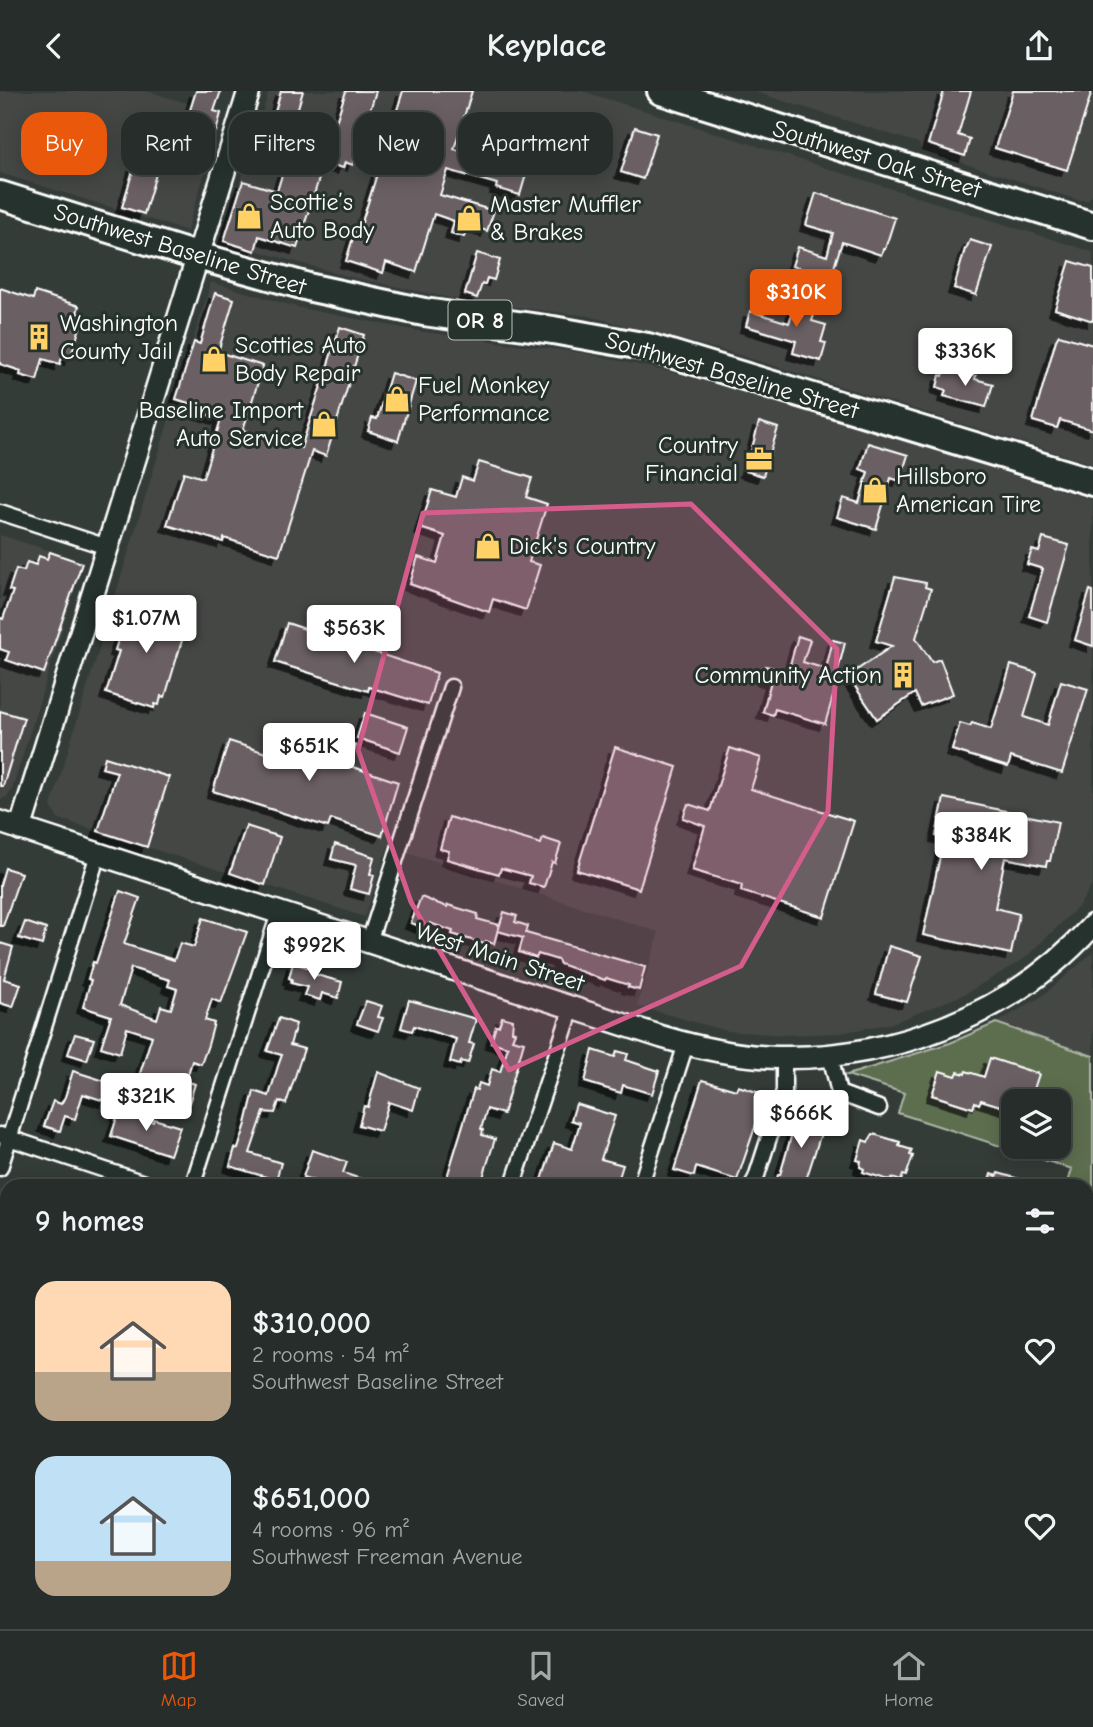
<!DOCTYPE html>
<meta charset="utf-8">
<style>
body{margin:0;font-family:"Comic Neue",sans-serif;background:#333936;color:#f1f3f6;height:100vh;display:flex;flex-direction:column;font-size:26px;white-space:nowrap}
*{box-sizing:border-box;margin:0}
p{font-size:23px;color:#a4a8a8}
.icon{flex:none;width:38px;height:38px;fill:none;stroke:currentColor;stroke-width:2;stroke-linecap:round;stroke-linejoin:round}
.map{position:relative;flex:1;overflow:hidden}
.drawer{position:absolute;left:0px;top:1088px;width:1094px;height:450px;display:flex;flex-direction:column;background:#272d2a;border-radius:21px 21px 0 0;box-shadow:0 4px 18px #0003,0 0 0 2px #434947}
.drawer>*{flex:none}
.banner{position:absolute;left:21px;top:21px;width:700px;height:63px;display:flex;gap:14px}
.fabs{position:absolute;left:1001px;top:998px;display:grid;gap:14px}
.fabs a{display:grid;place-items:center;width:70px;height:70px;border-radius:14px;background:#272d2a;box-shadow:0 4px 18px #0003,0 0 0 2px #434947;font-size:35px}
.price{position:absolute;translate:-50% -60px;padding:0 16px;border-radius:7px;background:#fff;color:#222;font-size:23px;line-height:46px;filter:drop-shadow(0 2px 4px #0008)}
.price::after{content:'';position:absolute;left:50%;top:42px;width:21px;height:16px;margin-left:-10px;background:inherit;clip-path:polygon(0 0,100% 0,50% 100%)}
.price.active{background:#ea580c;color:#fff}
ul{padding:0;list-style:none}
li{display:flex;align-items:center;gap:21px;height:175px;padding:0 35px}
li span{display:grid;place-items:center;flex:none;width:196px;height:140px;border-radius:21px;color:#555}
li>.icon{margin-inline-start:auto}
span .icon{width:84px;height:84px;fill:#fffc;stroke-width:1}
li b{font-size:30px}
h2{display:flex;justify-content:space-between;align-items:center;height:84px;padding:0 35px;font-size:30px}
.tag{padding:0 24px;border-radius:21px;background:#272d2a;box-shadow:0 4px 18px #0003,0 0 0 2px #434947;font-size:24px;line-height:63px}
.tag.active{background:#ea580c;color:#fff}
header{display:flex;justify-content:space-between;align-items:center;height:91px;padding:0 35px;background:#272d2a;font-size:32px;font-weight:700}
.tabs{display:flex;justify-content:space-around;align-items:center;height:98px;border-top:2px solid #434947;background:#272d2a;font-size:19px;color:#a4a8a8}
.tabs a{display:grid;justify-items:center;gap:4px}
.tabs .active{color:#ea580c}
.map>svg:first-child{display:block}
.built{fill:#444645}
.green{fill:#5d6e50;stroke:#aeb6a8;stroke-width:2;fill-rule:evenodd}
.building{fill:#6a5f64;stroke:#fff;stroke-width:2;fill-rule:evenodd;filter:url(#shadow)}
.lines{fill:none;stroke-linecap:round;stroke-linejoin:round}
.street-casing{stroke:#fff;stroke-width:19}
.secondary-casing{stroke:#fff;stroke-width:26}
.highway-casing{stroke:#fff;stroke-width:32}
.street{stroke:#26332d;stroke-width:14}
.secondary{stroke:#26332d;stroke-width:21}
.highway{stroke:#26332d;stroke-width:26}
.marked{fill:#d45d8c;fill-opacity:0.2;stroke:#d45d8c;stroke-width:5;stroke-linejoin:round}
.labels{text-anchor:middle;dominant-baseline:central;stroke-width:6;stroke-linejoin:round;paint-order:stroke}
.shield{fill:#26332d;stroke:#bec2c0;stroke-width:2}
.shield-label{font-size:23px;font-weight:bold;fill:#fff}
.street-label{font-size:24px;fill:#fff;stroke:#26332d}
.poi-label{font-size:24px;fill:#fff;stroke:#26332d;text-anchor:start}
</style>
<header><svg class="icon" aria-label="back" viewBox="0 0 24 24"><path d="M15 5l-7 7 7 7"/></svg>Keyplace<svg class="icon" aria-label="share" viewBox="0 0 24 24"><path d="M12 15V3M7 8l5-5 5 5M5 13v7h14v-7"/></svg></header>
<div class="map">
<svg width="1093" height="1538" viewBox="0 0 1093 1538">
<defs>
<filter id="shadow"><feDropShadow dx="-6" dy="6" stdDeviation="0" flood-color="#0009"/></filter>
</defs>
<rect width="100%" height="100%" fill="#343c38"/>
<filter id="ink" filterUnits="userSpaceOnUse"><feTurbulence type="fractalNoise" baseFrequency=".0143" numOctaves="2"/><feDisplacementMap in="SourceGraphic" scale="14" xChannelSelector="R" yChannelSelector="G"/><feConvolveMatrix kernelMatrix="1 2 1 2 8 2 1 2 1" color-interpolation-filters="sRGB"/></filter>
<g filter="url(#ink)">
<g class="built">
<path d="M0,0H147L223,23L187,140L0,82Z"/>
<path d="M269,0H582L1093,161V373L729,261L667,245L588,225L460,209L350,186L222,150Z"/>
<path d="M752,0H1093V103L1088,109H1078L922,59L918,52Z"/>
<path d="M211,191L300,217L424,241L583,262L666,280L756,305L1093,409V793L1078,816L1024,868L965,903L893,932L841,942L783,944L727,940L637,915L659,841L388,755L365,826L57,727L51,715Z"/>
<path d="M0,444L83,470L12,699L7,706L0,709Z"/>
<path d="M1093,861V965L996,932L1041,906Z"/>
</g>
<path class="green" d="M996,932L1093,965V1538H1001L980,1531H1087V1096L1067,1095L1072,1078L898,1022L904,1002L847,984L950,952ZM1013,1010H1059V1055H1013Z"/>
<g class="building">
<path d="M196,0H221L214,20L221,22L216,41L186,32Z"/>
<path d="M281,0H303L295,27L275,21Z"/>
<path d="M346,0H376L353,74L345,71L343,77L324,72L297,157L259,145L255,160L224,150L243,90L277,100L295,43L329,53Z"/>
<path d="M403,0H472L454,58L504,72L506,63L530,70L520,104L496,97L497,93L448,79L440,104L494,120L487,140L468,134L464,146L451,142L454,130L434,123L416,181L386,171L383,182L346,170L358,130L362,131Z"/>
<path d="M944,0H971L958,44L970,48L965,65L928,53Z"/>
<path d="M1013,0H1092L1067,79L995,57Z"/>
<path d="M635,36L657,43L643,88L621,81Z"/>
<path d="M137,66L159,73L144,123L122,116Z"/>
<path d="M816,102L895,127L885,158H883L881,164L842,151L831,186L792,175L798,156L827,165L833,142L806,134Z"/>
<path d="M970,149L992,156L976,204L954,197L965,158H966Z"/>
<path d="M477,162L500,169L494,189L487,187L485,193H482L477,207L465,203Z"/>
<path d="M1070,170L1093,177V230L1055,218Z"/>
<path d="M0,197L33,208L35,201L79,215L77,222L84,224L70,268L62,266L60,273L43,268L37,289L20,284L21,280L0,273Z"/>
<path d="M215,202L234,208L218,261L263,275L243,339L301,357L340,236L364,244L326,365L312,360L279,464L224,447L223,451L167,434L184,381L203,387L221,328L199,321L201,316L176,308L194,251L200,253Z"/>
<path d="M800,207L818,212L812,230L826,234L821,251L826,252L821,270L793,262L796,250L746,235L750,220L789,232L795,214L797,215Z"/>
<path d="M1059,244L1093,254V339L1060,329L1057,337L1033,330L1056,249Z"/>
<path d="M945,278L976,285L975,288L993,293L986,316L944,305L946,299L937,296L940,284L943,285Z"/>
<path d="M391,282L416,290L398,350L368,340L372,327L377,328Z"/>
<path d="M759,331L778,337L763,385L746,380Z"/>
<path d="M868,352L908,364L900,390L891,387L876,438L837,426L843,407L859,412L868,381L860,378Z"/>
<path d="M479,371L532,387L526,406L547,413L529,471L540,474L526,519L493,508L489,521L410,493L418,466L437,472L445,445L420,437L432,399L456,406L462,386L473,390Z"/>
<path d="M1043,447L1069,454L1047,531L1029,525L1043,478L1027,473L1032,459L1039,461Z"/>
<path d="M50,461L82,472L44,582L6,569L9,561L0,558V527L3,528L13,500L9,499L16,478L24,480L27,471L36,474L39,465L47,468Z"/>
<path d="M895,486L926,492L925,496L931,498L916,547L932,571L940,568L953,603L921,615L915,602L877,628L848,585L892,555L876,550Z"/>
<path d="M1090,499L1093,500V555L1075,549Z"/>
<path d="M150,507L169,513L165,526L187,533L165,606L161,605L159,614L155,613L154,617L106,602L119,560L115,559L129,515L146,520Z"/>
<path d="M287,532L437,582L428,614L369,596L368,600L275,571Z"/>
<path d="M798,545L810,549L803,571L826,578L833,549L845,552L834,595L837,592L825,633L775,618L773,624L763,621L771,590L762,587L766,575L788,581Z"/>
<path d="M1011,574L1037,582L1024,626L1048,634L1061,590L1088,598L1062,682L1011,666L1008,676L952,659L960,632L970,635L972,632L991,638Z"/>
<path d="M0,620L24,627L3,695H0Z"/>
<path d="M365,622L408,636L400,661L357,647Z"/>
<path d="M301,638L356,655L350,675L398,691L382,745L331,728L328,736L213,700L229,650L291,670Z"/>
<path d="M615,656L677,676L639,798L577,779Z"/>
<path d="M730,657L761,667L751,698L854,730L824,826L741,800L742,794L692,779L705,735L683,727L688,713L710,720Z"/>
<path d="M105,666L169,686L147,756L98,740L117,681L102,677Z"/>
<path d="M944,707L1058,731L1050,770H1047L1046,775L1005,767L995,817L1019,823L1011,863L923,844L944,747L936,745Z"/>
<path d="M449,726L541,753L543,747L561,753L555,772L552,771L544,796L529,792L531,785L501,777L499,783L447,768L449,760L440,758Z"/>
<path d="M246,735L280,746L265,794L230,782Z"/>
<path d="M335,753L374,766L370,783L374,784L369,803L350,798L356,774L331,768Z"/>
<path d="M5,777L21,782L3,835H0V794Z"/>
<path d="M120,800L140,807L124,853L174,869L180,852L194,856L203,827L247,841L221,912L212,908L205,929L214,932L208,954L201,973L192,970L186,990L195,993L189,1012L136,995L152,945L127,937L120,962L101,956L111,925L83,916L91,889L88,888L93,871L96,872ZM131,877L170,889L168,895L177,898L171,918L161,915L157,928L120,914Z"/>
<path d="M421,806L447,816L448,814L478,823L477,828L499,834L494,853L486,850L485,853L452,843L453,840L430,832L428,838L411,832Z"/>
<path d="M504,821L517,825L515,831L528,835L526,842L645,876L639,899L628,896L629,894L606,887L605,889L560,873L558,869L538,863L536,867L519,861L523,847L498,840Z"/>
<path d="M25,831L46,838L42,854L19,847Z"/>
<path d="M0,852L13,856L4,888L21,893L13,916L0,912Z"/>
<path d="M889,855L922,865L907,911L876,903Z"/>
<path d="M293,872L314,878L313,883L342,891L338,907L322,902L320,909L304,904L307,896L291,892L292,888L289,887Z"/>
<path d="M409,909L476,928L469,952L474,953L468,972L461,970L460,974L450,971L456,948L414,935L412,940L401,937Z"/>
<path d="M366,910L382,915L378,926L383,927L378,940L357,933Z"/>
<path d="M502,926L513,929L512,940L515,941L512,948L524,951L503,1023L487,1018L481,1038L483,1039L482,1044L495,1048L480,1096H444L474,998L477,999L479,992L487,995L492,978L500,981L508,956L491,951L496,935H499Z"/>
<path d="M279,927L296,933L290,954L304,958L286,1013L279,1010L275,1022L264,1021L250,1062L281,1072L276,1089L230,1075L235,1057L238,1058L246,1033L254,1000L269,1005L278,975L282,964L267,960Z"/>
<path d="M75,943L94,948L87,969L68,963Z"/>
<path d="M593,959L615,966L617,960L628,963L626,969L659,980L652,1003L623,994L621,1002L585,991Z"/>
<path d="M990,967L1039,983L1030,1010H1013V1014L1009,1012L1007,1017L981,1009L979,1013L975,1011L973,1017L932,1004L940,980L956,985L958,981L965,983L966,980L984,986Z"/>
<path d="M73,980L111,992L105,1010L83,1003L75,1028L65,1025L60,1040L44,1035L53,1010L61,1013L65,1006Z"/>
<path d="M378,981L419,997L413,1019L389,1011L380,1040L359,1034L364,1015L368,1016Z"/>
<path d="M702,989L736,999L738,995L766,1004L737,1089L696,1076L694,1085L674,1079Z"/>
<path d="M576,1013L615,1025L601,1068L623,1074L616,1096H544L546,1090L542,1089L554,1052L572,1058L580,1032L571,1029Z"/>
<path d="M800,1015L818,1021L816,1027L825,1030L805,1092L808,1093V1096H775L778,1084H780Z"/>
<path d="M119,1020L153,1031L154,1028L180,1036L170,1064L111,1045Z"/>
<path d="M873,1043L900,1051L899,1055L912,1059L910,1064L913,1065L906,1085L903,1084L901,1090L892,1087V1090L863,1081L864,1078L860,1076L861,1070L857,1069L863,1049L868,1051Z"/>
<path d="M312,1059L347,1071L343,1082L376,1093V1096H310L312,1089L303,1086Z"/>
<path d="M998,1082L1034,1092V1096H987L991,1083L997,1085Z"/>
</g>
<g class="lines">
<g class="street-casing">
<g id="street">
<path d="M0,421L107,456"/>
<path d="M369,851L451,596"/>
<path d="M830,964L839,1002L879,1017"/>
<path d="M0,1044L156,1096"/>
<path d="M0,1077L98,763"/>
<path d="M192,1096L279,822"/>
<path d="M512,1096L572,917"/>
<path d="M640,1096L686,953"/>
<path d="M751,1096L756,1087L784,1000V966"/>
<path d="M0,1354L7,1356"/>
<path d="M550,1531L571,1538"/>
<path d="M48,1538L50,1531"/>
</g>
</g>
<g class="secondary-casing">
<g id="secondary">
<path d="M0,731L662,946C696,956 731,964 766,966C887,972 1012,925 1093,834"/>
<path d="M20,738L249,0"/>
</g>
</g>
<g class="highway-casing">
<g id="highway">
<path d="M661,0L1093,135"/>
<path d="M0,104L180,160L312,197L424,221L553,239L648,256L1093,391"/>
</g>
</g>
<use href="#street" class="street"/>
<use href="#secondary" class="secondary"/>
<use href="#highway" class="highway"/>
</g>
</g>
<path class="marked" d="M691,413L837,558L828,720L741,875L509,979L411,811L358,659L423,422Z"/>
<defs>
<g id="shop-bare" transform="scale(2.1)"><path d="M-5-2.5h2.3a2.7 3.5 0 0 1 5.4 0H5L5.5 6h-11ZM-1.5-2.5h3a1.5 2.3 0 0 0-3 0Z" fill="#ffd166" stroke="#26332d" stroke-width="2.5" paint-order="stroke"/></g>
<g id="building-bare" transform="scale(2.1)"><path d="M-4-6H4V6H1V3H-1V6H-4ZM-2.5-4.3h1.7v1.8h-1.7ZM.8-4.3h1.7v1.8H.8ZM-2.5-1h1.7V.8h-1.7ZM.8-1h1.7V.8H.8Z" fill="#ffd166" stroke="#26332d" stroke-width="2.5" paint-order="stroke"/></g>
<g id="office-bare" transform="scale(2.1)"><path d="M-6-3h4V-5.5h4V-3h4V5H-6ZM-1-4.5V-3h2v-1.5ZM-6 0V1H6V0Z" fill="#ffd166" stroke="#26332d" stroke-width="2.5" paint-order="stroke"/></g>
</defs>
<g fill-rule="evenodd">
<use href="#shop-bare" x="249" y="125"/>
<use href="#shop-bare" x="469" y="127"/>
<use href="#building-bare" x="39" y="246"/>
<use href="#shop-bare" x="214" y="268"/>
<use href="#shop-bare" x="397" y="308"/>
<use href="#shop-bare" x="324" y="333"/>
<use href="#office-bare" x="759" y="368"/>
<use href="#shop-bare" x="875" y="399"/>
<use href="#shop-bare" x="488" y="455"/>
<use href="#building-bare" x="903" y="584"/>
</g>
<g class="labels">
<rect class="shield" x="448.5" y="209.5" width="63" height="39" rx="5"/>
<g class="shield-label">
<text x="480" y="229">OR 8</text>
</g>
<g class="street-label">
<text transform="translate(877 68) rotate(17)">Southwest Oak Street</text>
<text transform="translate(180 158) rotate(17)">Southwest Baseline Street</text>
<text transform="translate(732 284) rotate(16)">Southwest Baseline Street</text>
<text transform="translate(500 866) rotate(18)">West Main Street</text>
</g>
<g class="poi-label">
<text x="270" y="111">Scottie’s<tspan x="270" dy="28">Auto Body</tspan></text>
<text x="490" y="113">Master Muffler<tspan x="490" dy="28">&amp; Brakes</tspan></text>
<text x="60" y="232">Washington<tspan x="60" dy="28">County Jail</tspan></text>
<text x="235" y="254">Scotties Auto<tspan x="235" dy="28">Body Repair</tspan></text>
<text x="418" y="294">Fuel Monkey<tspan x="418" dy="28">Performance</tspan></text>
<text x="303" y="319" text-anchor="end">Baseline Import<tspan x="303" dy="28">Auto Service</tspan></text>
<text x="738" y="354" text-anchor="end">Country<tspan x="738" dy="28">Financial</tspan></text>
<text x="896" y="385">Hillsboro<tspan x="896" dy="28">American Tire</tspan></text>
<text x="509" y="455">Dick's Country</text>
<text x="882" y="584" text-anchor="end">Community Action</text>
</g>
</g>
</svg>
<div class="fabs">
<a><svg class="icon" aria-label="layers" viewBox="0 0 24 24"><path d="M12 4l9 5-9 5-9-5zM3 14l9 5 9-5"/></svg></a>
</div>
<b class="price active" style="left:796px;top:238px">$310K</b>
<b class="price" style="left:965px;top:297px">$336K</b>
<b class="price" style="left:146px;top:564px">$1.07M</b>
<b class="price" style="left:354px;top:574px">$563K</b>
<b class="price" style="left:309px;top:692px">$651K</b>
<b class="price" style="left:981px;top:781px">$384K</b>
<b class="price" style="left:314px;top:891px">$992K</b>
<b class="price" style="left:146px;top:1042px">$321K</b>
<b class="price" style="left:801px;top:1059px">$666K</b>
<div class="banner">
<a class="tag active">Buy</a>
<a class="tag">Rent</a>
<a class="tag">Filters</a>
<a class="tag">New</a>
<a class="tag">Apartment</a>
</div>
<section class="drawer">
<h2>9 homes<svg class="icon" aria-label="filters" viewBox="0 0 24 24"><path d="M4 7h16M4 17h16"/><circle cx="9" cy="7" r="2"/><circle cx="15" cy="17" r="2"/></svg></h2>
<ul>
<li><span style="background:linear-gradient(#ffd9b3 65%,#b9a48a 0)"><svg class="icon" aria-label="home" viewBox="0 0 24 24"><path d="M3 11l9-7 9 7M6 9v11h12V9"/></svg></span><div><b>$310,000</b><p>2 rooms · 54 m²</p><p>Southwest Baseline Street</p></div><svg class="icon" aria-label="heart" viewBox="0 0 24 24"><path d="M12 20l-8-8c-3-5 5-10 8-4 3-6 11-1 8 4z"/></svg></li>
<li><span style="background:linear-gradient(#bfe0f5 75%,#b9a48a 0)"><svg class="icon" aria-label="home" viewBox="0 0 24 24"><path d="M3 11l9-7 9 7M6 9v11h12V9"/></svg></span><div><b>$651,000</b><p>4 rooms · 96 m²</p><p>Southwest Freeman Avenue</p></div><svg class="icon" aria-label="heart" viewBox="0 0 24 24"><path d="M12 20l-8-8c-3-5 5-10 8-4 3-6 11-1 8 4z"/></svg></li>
</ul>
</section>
</div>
<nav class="tabs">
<a class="active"><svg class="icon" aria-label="map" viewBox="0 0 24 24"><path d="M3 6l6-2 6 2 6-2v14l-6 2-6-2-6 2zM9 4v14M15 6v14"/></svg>Map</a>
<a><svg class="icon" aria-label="saved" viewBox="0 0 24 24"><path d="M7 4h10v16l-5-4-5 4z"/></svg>Saved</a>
<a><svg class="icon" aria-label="home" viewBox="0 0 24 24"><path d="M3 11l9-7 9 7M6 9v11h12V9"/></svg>Home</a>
</nav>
